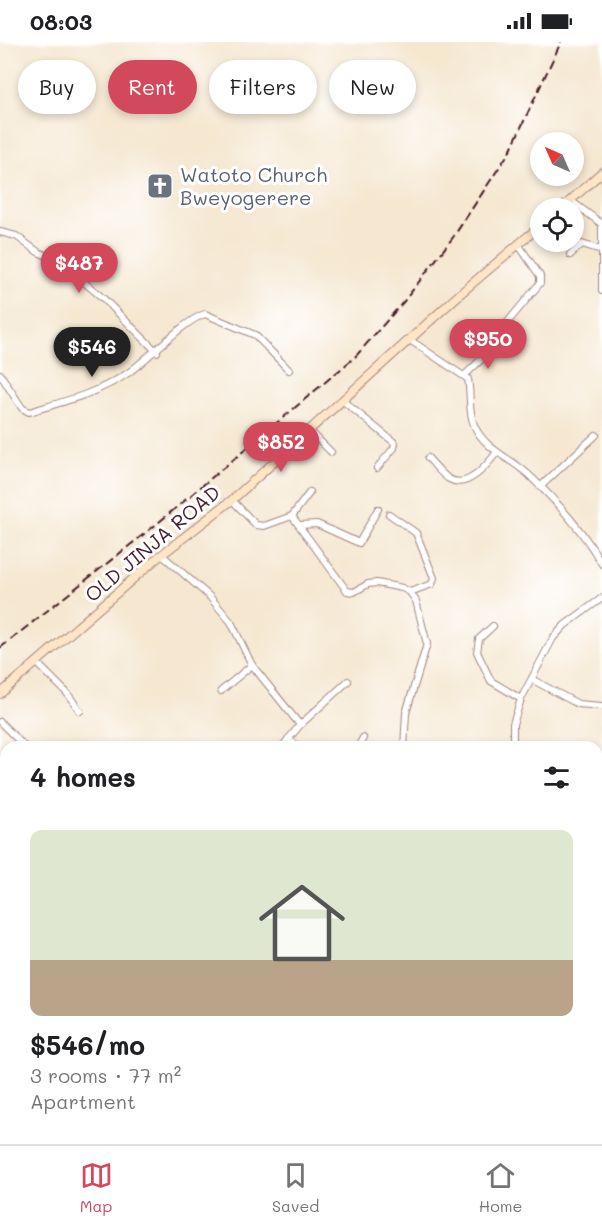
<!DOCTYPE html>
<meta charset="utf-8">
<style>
body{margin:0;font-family:Mali,sans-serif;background:#f2f2f2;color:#202124;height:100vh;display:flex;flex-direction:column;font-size:22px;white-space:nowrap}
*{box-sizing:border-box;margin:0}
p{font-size:20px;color:#757577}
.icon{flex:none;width:33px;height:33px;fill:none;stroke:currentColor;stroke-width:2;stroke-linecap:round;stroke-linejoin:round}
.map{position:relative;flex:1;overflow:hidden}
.panel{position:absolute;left:0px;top:699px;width:603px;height:404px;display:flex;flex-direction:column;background:#fff;border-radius:18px 18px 0 0;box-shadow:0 3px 9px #0003}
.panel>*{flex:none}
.banner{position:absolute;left:18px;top:18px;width:567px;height:54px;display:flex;gap:12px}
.needle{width:39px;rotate:315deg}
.fabs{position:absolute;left:530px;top:90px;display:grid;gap:12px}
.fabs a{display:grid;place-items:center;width:54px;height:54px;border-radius:50%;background:#fff;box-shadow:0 3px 9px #0003;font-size:30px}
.price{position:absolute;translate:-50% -51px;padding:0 14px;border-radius:21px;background:#d1495b;color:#fff;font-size:20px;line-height:39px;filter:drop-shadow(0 2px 3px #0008)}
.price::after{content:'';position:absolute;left:50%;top:36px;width:18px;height:14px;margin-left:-9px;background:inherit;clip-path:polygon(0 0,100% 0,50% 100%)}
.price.selected{background:#222;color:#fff}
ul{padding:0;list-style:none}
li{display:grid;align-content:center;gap:12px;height:318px;padding:0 30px}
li+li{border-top:2px solid #e0e0e0}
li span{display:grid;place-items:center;height:186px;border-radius:12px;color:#555}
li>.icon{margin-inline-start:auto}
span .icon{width:108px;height:108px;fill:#fffc;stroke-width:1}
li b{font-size:26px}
h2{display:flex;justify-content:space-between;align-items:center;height:72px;padding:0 30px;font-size:26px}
.chip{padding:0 21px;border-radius:27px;background:#fff;box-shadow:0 3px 9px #0003;font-size:21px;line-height:54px}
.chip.selected{background:#d1495b;color:#fff}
.status{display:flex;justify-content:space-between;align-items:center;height:42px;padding:0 30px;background:#fff;direction:ltr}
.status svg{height:16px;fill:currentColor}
.tabs{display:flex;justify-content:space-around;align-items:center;height:84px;border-top:2px solid #e0e0e0;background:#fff;font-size:16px;color:#757577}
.tabs a{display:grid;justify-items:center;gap:3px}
.tabs .selected{color:#d1495b}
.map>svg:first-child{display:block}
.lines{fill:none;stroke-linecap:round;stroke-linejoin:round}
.minor-casing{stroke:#a0837e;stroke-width:8}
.secondary-casing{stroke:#a0837e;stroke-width:10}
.minor{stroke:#fff;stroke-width:6}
.secondary{stroke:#fde5c5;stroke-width:8}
.rail{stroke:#4a1f2b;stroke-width:2;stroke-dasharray:9 4.5;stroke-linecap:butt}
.labels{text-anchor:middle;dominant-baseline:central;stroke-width:6;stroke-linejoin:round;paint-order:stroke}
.worship-label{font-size:20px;fill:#5b616d;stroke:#fff;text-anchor:start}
.street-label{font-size:20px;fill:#4a1f2b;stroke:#fff}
</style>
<div class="status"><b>08:03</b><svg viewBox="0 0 49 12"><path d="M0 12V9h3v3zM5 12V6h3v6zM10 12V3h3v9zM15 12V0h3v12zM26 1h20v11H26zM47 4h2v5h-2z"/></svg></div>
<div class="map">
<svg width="602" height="1102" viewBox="0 0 602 1102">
<rect width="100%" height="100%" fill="#fff"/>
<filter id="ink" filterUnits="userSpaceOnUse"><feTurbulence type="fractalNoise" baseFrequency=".0167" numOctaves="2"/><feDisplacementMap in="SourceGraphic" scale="12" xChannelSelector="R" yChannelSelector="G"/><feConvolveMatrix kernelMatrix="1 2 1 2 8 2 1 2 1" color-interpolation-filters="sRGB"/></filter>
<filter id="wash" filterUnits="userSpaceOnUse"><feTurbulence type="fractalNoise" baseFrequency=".008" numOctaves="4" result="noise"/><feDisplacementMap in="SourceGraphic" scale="24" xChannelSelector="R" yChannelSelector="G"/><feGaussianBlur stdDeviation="1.35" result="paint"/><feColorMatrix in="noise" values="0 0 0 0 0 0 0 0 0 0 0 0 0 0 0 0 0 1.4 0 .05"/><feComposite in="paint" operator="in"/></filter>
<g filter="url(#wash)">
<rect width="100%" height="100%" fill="#f5e7d0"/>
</g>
<g filter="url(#ink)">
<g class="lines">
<g class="minor-casing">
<g id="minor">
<path d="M571,159L602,182"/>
<path d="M602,182V249"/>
<path d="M0,190L16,194L38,210L59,219L104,257L157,310"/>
<path d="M570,213L582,202L601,208"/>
<path d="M507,281L540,241V234L518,202"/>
<path d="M410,298L468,337C471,352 468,369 474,383C485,409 514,417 532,436C558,461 584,490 602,522"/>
<path d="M0,332L22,366L29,370C62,360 99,351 128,331C148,317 186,277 205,272L255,293L289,328"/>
<path d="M464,334L494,305"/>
<path d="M343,359L395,401L394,406L377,426"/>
<path d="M310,389L331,410"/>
<path d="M428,416C435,423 442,433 449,437C468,448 487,423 497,410"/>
<path d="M541,444L596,393"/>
<path d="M232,458L256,483L264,484L292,474L347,549L354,550L368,542L377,541L402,546L410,550L416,559L427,602L406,671L404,705"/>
<path d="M389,472L416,491L434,536L432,542L410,550"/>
<path d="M292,474L310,450"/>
<path d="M300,483L317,482L359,501L378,467"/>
<path d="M162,513L209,554L231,580L252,623L300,683"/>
<path d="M493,584L479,597L477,610L491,639L521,657"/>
<path d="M37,621L67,651L80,669"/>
<path d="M533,638L578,662L602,664"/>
<path d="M221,649L252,623"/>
<path d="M0,680L25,705"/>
<path d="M288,697L299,705"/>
<path d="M282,705L300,683L348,639"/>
<path d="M358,705L363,696"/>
<path d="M513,705V682L521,657L553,596L565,583L602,556"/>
<path d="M0,730L6,745"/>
<path d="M597,830H602"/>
<path d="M0,849L6,846"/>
<path d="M0,892L6,902"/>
<path d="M0,930L6,929"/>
<path d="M597,1004L602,1000"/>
<path d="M134,1096V1102"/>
<path d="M572,1096L574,1102"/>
<path d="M513,1097V1096"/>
<path d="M244,1102L251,1096"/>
<path d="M362,1102V1096"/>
</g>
</g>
<g class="secondary-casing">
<g id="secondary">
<path d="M562,166L602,130"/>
<path d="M0,652L156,517L232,458L461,251L540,184"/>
</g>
</g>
<use href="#minor" class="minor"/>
<use href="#secondary" class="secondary"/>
<path class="rail" d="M0,606L158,481L355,315L405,258L454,194L510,109L561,0"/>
</g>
</g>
<defs>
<g id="church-square" transform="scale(1.35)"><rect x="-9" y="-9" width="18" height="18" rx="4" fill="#6b7280" stroke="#fff"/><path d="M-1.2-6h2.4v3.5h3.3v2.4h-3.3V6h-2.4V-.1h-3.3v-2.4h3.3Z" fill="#fff"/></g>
</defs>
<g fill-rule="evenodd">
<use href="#church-square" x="160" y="144"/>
</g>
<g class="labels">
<g class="worship-label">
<text x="180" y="132">Watoto Church<tspan x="180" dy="23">Bweyogerere</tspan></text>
</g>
<g class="street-label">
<text transform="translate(152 501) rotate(-40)">OLD JINJA ROAD</text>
</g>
</g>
</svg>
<div class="fabs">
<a><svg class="needle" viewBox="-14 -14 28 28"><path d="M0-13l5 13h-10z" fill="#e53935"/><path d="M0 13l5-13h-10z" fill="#757577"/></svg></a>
<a><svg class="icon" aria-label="locate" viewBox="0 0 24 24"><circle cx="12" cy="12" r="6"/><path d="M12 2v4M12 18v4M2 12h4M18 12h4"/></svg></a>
</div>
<b class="price" style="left:79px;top:252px">$487</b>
<b class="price" style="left:488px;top:328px">$950</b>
<b class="price selected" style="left:92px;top:336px">$546</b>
<b class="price" style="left:281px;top:431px">$852</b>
<div class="banner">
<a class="chip">Buy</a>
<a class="chip selected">Rent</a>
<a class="chip">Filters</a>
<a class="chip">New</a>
</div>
<section class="panel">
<h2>4 homes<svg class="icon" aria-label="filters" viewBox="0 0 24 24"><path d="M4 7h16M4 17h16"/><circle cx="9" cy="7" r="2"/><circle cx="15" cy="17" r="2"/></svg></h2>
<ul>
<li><span style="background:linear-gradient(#dfe7d0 70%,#b9a48a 0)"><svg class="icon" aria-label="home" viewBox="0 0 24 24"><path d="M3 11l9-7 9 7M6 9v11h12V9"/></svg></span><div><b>$546/mo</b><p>3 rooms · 77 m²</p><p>Apartment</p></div></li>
</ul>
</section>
</div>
<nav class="tabs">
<a class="selected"><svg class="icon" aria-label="map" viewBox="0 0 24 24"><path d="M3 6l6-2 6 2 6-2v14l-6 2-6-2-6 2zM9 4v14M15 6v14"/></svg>Map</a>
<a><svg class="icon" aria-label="saved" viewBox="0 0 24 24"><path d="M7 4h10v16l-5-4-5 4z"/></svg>Saved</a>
<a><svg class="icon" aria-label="home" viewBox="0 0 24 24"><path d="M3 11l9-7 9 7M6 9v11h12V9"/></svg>Home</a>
</nav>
